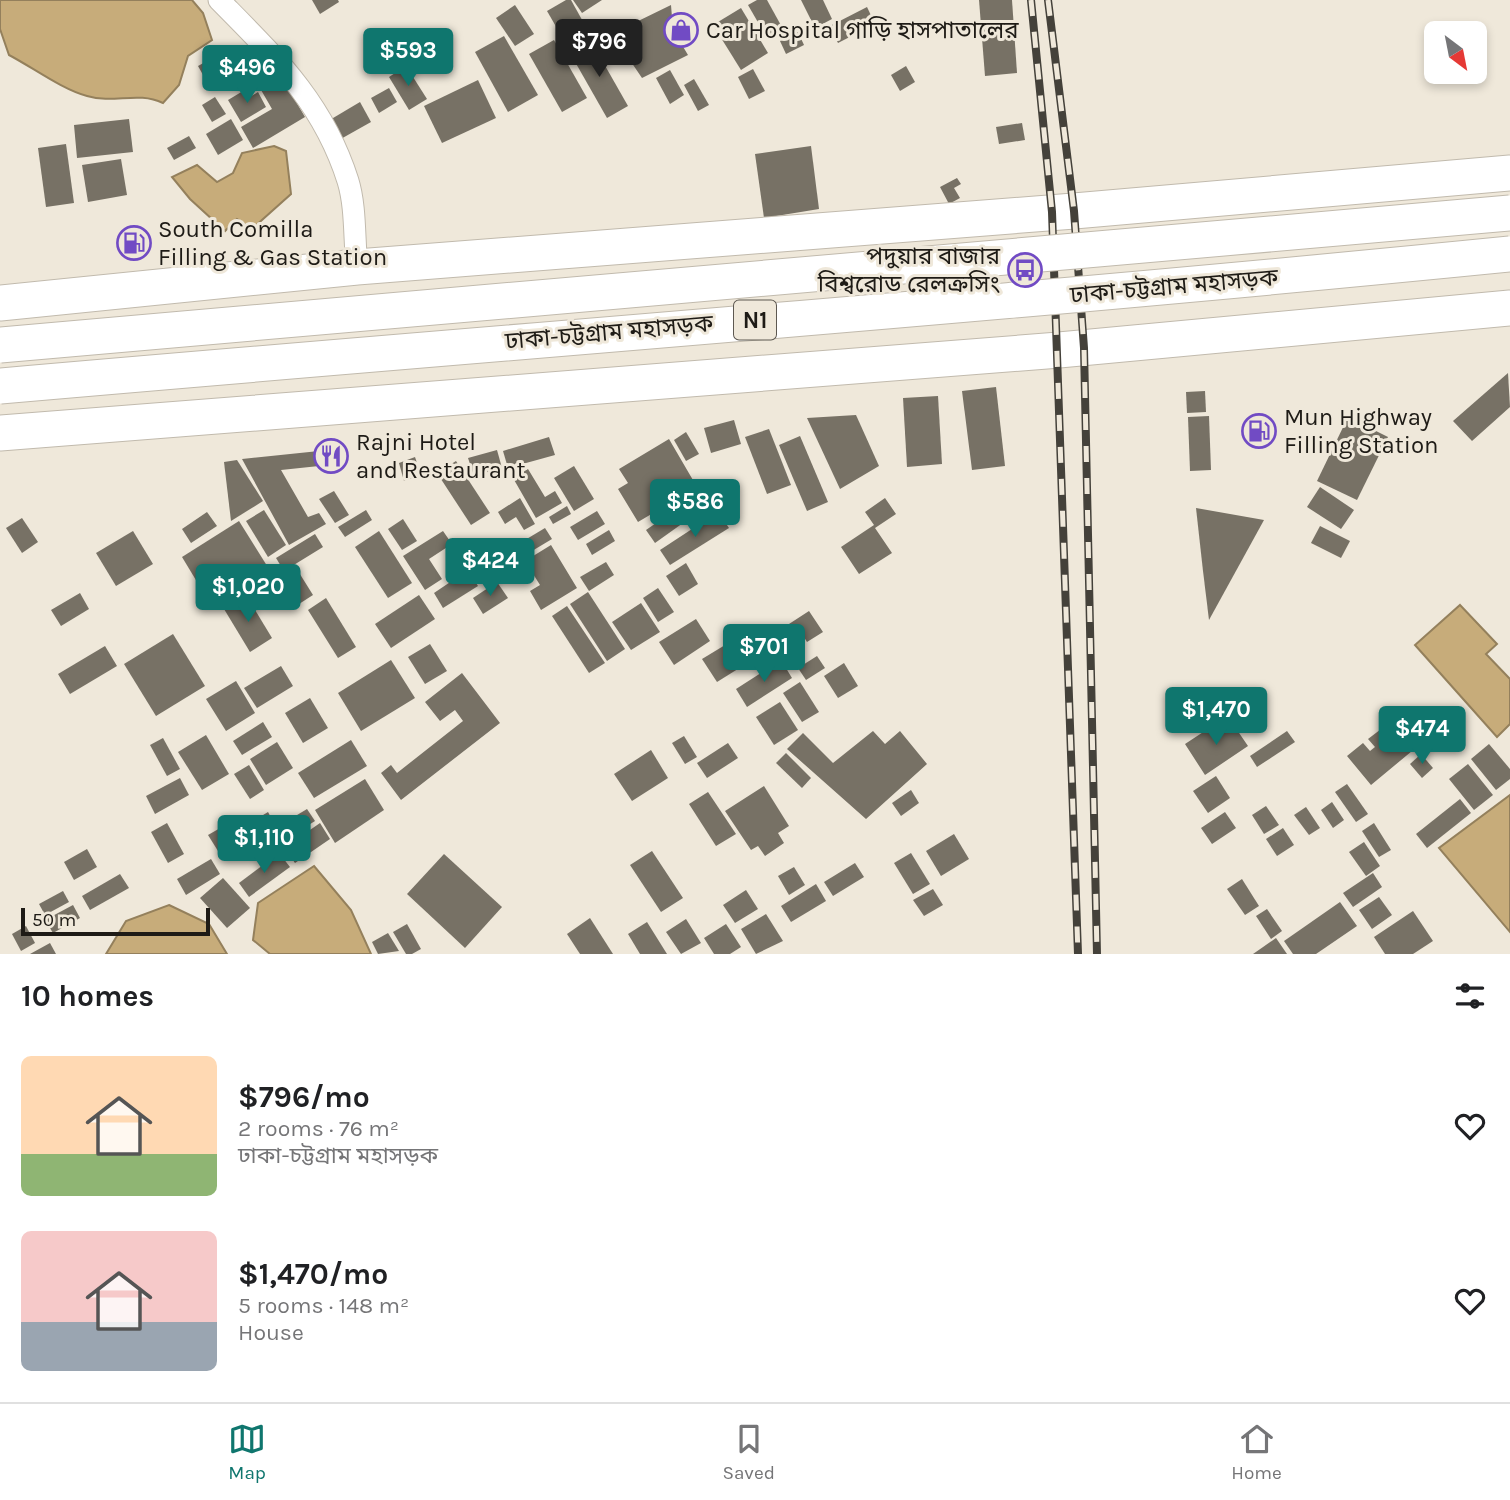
<!DOCTYPE html>
<meta charset="utf-8">
<style>
body{margin:0;font-family:Karla,"Noto Sans Bengali",sans-serif;background:#f6f6f6;color:#202124;height:100vh;display:flex;flex-direction:column;font-size:26px;white-space:nowrap}
*{box-sizing:border-box;margin:0}
p{font-size:23px;color:#757577}
.icon{flex:none;width:38px;height:38px;fill:none;stroke:currentColor;stroke-width:2;stroke-linecap:round;stroke-linejoin:round}
.map{position:relative;height:954px;overflow:hidden}
.drawer{display:flex;flex-direction:column;background:#fff;flex:1}
.drawer>*{flex:none}
.needle{width:46px;rotate:148deg}
.fabs{position:absolute;left:1424px;top:21px;display:grid;gap:14px}
.fabs a{display:grid;place-items:center;width:63px;height:63px;border-radius:10px;background:#fff;box-shadow:0 4px 10px #0003;font-size:35px}
.scale{position:absolute;left:21px;bottom:18px;width:189px;box-sizing:border-box;padding-left:7px;border:4px solid #1e1b16;border-top:0;font-size:19px;line-height:24px;white-space:nowrap;color:#1e1b16;-webkit-text-stroke:5px #efe8da;paint-order:stroke}
.price{position:absolute;translate:-50% -60px;padding:0 16px;border-radius:7px;background:#0f766e;color:#fff;font-size:23px;line-height:46px;filter:drop-shadow(0 2px 4px #0008)}
.price::after{content:'';position:absolute;left:50%;top:42px;width:21px;height:16px;margin-left:-10px;background:inherit;clip-path:polygon(0 0,100% 0,50% 100%)}
.price.current{background:#222;color:#fff}
ul{padding:0;list-style:none}
li{display:flex;align-items:center;gap:21px;height:175px;padding:0 21px}
li span{display:grid;place-items:center;flex:none;width:196px;height:140px;border-radius:10px;color:#555}
li>.icon{margin-inline-start:auto}
span .icon{width:84px;height:84px;fill:#fffc;stroke-width:1}
li b{font-size:30px}
h2{display:flex;justify-content:space-between;align-items:center;height:84px;padding:0 21px;font-size:30px}
.menu{display:flex;justify-content:space-around;align-items:center;height:98px;border-top:2px solid #e0e0e0;background:#fff;font-size:19px;color:#757577}
.menu a{display:grid;justify-items:center;gap:4px}
.menu .current{color:#0f766e}
.map>svg:first-child{display:block}
.water{fill:#c7ac7a;stroke:#94805c;stroke-width:2}
.building{fill:#777165}
.lines{fill:none;stroke-linecap:round;stroke-linejoin:round}
.minor-casing{stroke:#c1baad;stroke-width:23}
.trunk-casing{stroke:#c1baad;stroke-width:37}
.minor{stroke:#fff;stroke-width:21}
.trunk{stroke:#fff;stroke-width:35}
.rail-casing{stroke:#44413a;stroke-width:8}
.rail{stroke:#efe8da;stroke-width:5;stroke-dasharray:16;stroke-linecap:butt}
.trunk-bridge-casing{stroke:#c1baad;stroke-width:37;stroke-linecap:butt}
.trunk-bridge{stroke:#fff;stroke-width:35}
.labels{text-anchor:middle;dominant-baseline:central;stroke-width:6;stroke-linejoin:round;paint-order:stroke}
.shield{fill:#efe8da;stroke:#5d5851;stroke-width:2}
.shield-label{font-size:23px;font-weight:bold;fill:#1e1b16}
.poi-label{font-size:24px;fill:#1e1b16;stroke:#efe8da;text-anchor:start}
.street-label{font-size:24px;fill:#1e1b16;stroke:#efe8da}
</style>
<div class="map">
<svg width="1510" height="954" viewBox="0 0 1510 954">
<rect width="100%" height="100%" fill="#efe8da"/>
<g class="water">
<path d="M0,0H192L203,13L212,40L188,56L179,85L163,103C137,91 115,104 87,96C63,90 32,67 9,55L0,29Z"/>
<path d="M274,146L286,151L291,194L252,229L237,219L225,231L190,199L172,177L197,165L217,182L233,173L242,153Z"/>
<path d="M1460,605L1497,644L1486,654L1510,679V724L1497,737L1415,645Z"/>
<path d="M1510,795V932L1439,848Z"/>
<path d="M314,866L351,910L371,954H270L253,940L258,903Z"/>
<path d="M169,905L209,924L227,954H106L126,921Z"/>
</g>
<g class="building">
<path d="M312,0H338L339,2L320,14Z"/>
<path d="M566,0H571L591,36L569,49L547,11Z"/>
<path d="M573,0H602L582,13Z"/>
<path d="M757,0H767L783,29L767,38L748,5Z"/>
<path d="M801,0H823L832,19L815,28Z"/>
<path d="M979,0H1012L1017,73L985,76Z"/>
<path d="M515,5L534,34L515,46L496,18Z"/>
<path d="M671,5L673,30L688,55L642,78L621,47L630,25Z"/>
<path d="M867,7L875,24L838,43L830,26Z"/>
<path d="M741,8L768,53L741,70L713,25Z"/>
<path d="M798,32L804,45L786,54L780,41Z"/>
<path d="M504,36L538,95L508,112L475,52Z"/>
<path d="M1475,38L1482,39L1477,84L1448,81L1449,72H1475Z"/>
<path d="M554,40L587,98L562,112L529,54Z"/>
<path d="M591,41L628,106L607,118L570,53Z"/>
<path d="M218,55L227,70L207,82L198,66Z"/>
<path d="M406,66L427,99L409,110L389,77Z"/>
<path d="M906,66L915,82L900,91L891,75Z"/>
<path d="M753,69L765,91L749,99L738,77Z"/>
<path d="M670,70L684,95L670,104L656,78Z"/>
<path d="M278,71L305,117L253,148L241,127L272,109L257,83Z"/>
<path d="M694,79L709,105L698,111L684,85Z"/>
<path d="M478,80L496,118L442,143L424,106Z"/>
<path d="M389,88L397,102L379,113L371,98Z"/>
<path d="M243,91L248,98L258,92L266,107L241,122L228,100Z"/>
<path d="M215,97L226,114L212,122L202,105Z"/>
<path d="M360,102L371,122L339,140L328,121Z"/>
<path d="M129,119L133,152L77,158L74,125Z"/>
<path d="M231,119L243,140L218,155L206,134Z"/>
<path d="M1022,123L1025,140L999,144L996,127Z"/>
<path d="M189,136L196,148L174,160L167,148Z"/>
<path d="M66,144L74,203L46,207L38,148Z"/>
<path d="M811,146L819,209L764,218L755,154Z"/>
<path d="M121,159L127,195L88,202L82,165Z"/>
<path d="M957,178L961,184L954,188L960,198L949,204L940,187Z"/>
<path d="M1508,373L1510,407L1472,441L1453,421Z"/>
<path d="M996,387L1005,466L972,470L962,391Z"/>
<path d="M1205,391L1206,412L1187,413L1186,392Z"/>
<path d="M938,396L942,464L907,467L903,398Z"/>
<path d="M856,415L879,466L840,489L807,418Z"/>
<path d="M1209,416L1211,470L1190,471L1188,417Z"/>
<path d="M1348,417L1388,437L1357,500L1317,481Z"/>
<path d="M734,420L741,444L711,453L704,428Z"/>
<path d="M769,429L791,485L767,494L745,437Z"/>
<path d="M686,432L699,454L686,461L674,440Z"/>
<path d="M800,436L828,502L807,511L779,445Z"/>
<path d="M549,437L555,455L508,468L503,451Z"/>
<path d="M669,439L697,487L638,522L618,489L628,483L619,469Z"/>
<path d="M497,450L502,468L474,476L468,458Z"/>
<path d="M319,451V466L281,470L308,517L319,513L326,524L289,545L242,459Z"/>
<path d="M415,457L421,475L404,481L399,463Z"/>
<path d="M237,460L263,501L231,521L224,462Z"/>
<path d="M456,461L490,513L471,525L437,473Z"/>
<path d="M574,466L594,499L574,511L554,478Z"/>
<path d="M528,469L545,497L555,491L562,503L536,518L513,478Z"/>
<path d="M1320,487L1354,510L1341,529L1307,507Z"/>
<path d="M334,491L349,515L335,523L319,499Z"/>
<path d="M702,491L711,503L655,543L646,530Z"/>
<path d="M520,498L535,524L524,530L516,517L505,524L498,512Z"/>
<path d="M885,498L896,514L875,528L892,553L859,574L841,547L874,525L865,512Z"/>
<path d="M567,506L571,514L553,524L549,517Z"/>
<path d="M1196,508L1264,520L1209,620L1203,571Z"/>
<path d="M264,510L286,545L268,557L246,521Z"/>
<path d="M366,510L372,520L345,537L338,527Z"/>
<path d="M597,511L605,524L578,540L570,527Z"/>
<path d="M207,512L217,526L191,543L182,529Z"/>
<path d="M718,512L729,528L670,565L660,550Z"/>
<path d="M22,518L38,542L22,553L6,528Z"/>
<path d="M403,519L417,541L402,550L388,529Z"/>
<path d="M239,521L269,569L211,605L182,557Z"/>
<path d="M1320,526L1350,541L1341,558L1311,543Z"/>
<path d="M545,528L552,539L522,557L515,546Z"/>
<path d="M609,530L615,541L592,555L586,544Z"/>
<path d="M133,531L153,564L116,586L96,553Z"/>
<path d="M379,531L412,583L388,598L355,547Z"/>
<path d="M443,531L452,544L429,559L442,579L425,590L403,556Z"/>
<path d="M315,534L323,547L284,571L276,558Z"/>
<path d="M551,545L577,588L541,610L530,591L540,585L525,561Z"/>
<path d="M480,547L498,575L485,584L466,555Z"/>
<path d="M606,562L614,575L589,591L580,577Z"/>
<path d="M686,563L698,584L679,596L666,576Z"/>
<path d="M468,570L478,586L443,608L434,593Z"/>
<path d="M298,571L313,595L299,604L284,579Z"/>
<path d="M497,582L508,598L483,614L473,598Z"/>
<path d="M658,588L674,612L658,622L643,598Z"/>
<path d="M588,592L625,649L607,661L570,604Z"/>
<path d="M80,593L89,609L61,626L51,610Z"/>
<path d="M246,595L272,638L250,652L224,609Z"/>
<path d="M419,595L435,619L391,648L375,624Z"/>
<path d="M326,598L356,647L338,658L308,610Z"/>
<path d="M641,603L660,632L631,650L612,622Z"/>
<path d="M567,606L605,663L589,673L552,616Z"/>
<path d="M809,611L823,632L807,642L802,634L766,657L758,644Z"/>
<path d="M696,619L710,641L674,665L659,642Z"/>
<path d="M173,634L205,686L156,716L124,664Z"/>
<path d="M735,639L749,662L717,682L702,659Z"/>
<path d="M430,644L447,671L425,684L408,657Z"/>
<path d="M105,646L117,666L70,694L58,674Z"/>
<path d="M817,656L825,668L806,680L798,668Z"/>
<path d="M391,660L415,698L361,731L338,693Z"/>
<path d="M781,660L792,678L747,707L736,689Z"/>
<path d="M844,663L858,686L838,698L824,676Z"/>
<path d="M281,666L293,686L257,708L244,688Z"/>
<path d="M462,673L500,723L401,800L381,773L391,765L397,773L463,721L455,710L440,721L425,702Z"/>
<path d="M236,681L255,713L226,731L206,699Z"/>
<path d="M800,682L819,712L802,722L783,693Z"/>
<path d="M310,698L328,728L303,743L285,713Z"/>
<path d="M780,702L798,730L774,745L756,717Z"/>
<path d="M1220,721L1227,732L1235,727L1248,746L1205,775L1185,744Z"/>
<path d="M263,722L272,737L242,755L233,741Z"/>
<path d="M1389,723L1412,751L1371,785L1347,756L1363,743L1370,751L1375,747L1368,739Z"/>
<path d="M873,731L885,744L900,731L927,764L866,819L787,749L803,733L833,763Z"/>
<path d="M1287,731L1295,742L1257,767L1250,756Z"/>
<path d="M206,735L229,774L202,790L178,752Z"/>
<path d="M684,736L697,757L685,764L672,743Z"/>
<path d="M163,738L180,769L167,776L150,745Z"/>
<path d="M351,740L367,766L314,798L298,773Z"/>
<path d="M277,742L293,768L266,785L250,759Z"/>
<path d="M728,743L738,758L707,778L697,763Z"/>
<path d="M1489,744L1510,769V779L1496,790L1471,759Z"/>
<path d="M651,750L668,778L632,801L614,774Z"/>
<path d="M786,753L811,778L802,788L776,763Z"/>
<path d="M1421,754L1433,768L1422,778L1410,764Z"/>
<path d="M1468,764L1493,795L1474,810L1449,779Z"/>
<path d="M249,765L264,790L250,799L234,774Z"/>
<path d="M1216,776L1230,798L1208,813L1193,791Z"/>
<path d="M180,778L189,795L155,814L146,796Z"/>
<path d="M365,779L384,810L335,843L315,810Z"/>
<path d="M1347,784L1368,814L1356,822L1335,792Z"/>
<path d="M764,786L789,826L778,833L784,843L765,856L758,846L751,850L725,811Z"/>
<path d="M911,790L919,803L901,816L892,803Z"/>
<path d="M708,792L736,834L716,846L689,804Z"/>
<path d="M1460,799L1471,813L1427,848L1416,834Z"/>
<path d="M1332,802L1344,820L1333,828L1321,810Z"/>
<path d="M1266,806L1279,825L1264,834L1252,815Z"/>
<path d="M1306,807L1320,828L1309,835L1294,815Z"/>
<path d="M307,809L315,821L272,848L264,835Z"/>
<path d="M268,812L275,825L246,843L238,830Z"/>
<path d="M1225,812L1236,828L1212,844L1201,828Z"/>
<path d="M167,823L184,854L168,863L151,832Z"/>
<path d="M229,823L244,847L223,859L208,835Z"/>
<path d="M320,823L330,839L295,863L284,848Z"/>
<path d="M1374,823L1391,850L1379,857L1362,831Z"/>
<path d="M1283,828L1294,845L1277,856L1266,839Z"/>
<path d="M954,834L969,859L941,876L926,851Z"/>
<path d="M1364,842L1380,866L1366,876L1349,852Z"/>
<path d="M87,849L97,867L74,880L64,862Z"/>
<path d="M652,851L683,898L661,912L630,865Z"/>
<path d="M279,853L290,867L249,897L239,883Z"/>
<path d="M911,853L930,884L913,894L894,863Z"/>
<path d="M444,854L502,907L465,948L407,894Z"/>
<path d="M211,859L220,874L186,895L177,879Z"/>
<path d="M855,863L864,877L833,896L824,882Z"/>
<path d="M794,867L805,885L789,895L778,876Z"/>
<path d="M1373,873L1382,887L1353,907L1343,893Z"/>
<path d="M120,874L129,888L90,910L82,896Z"/>
<path d="M223,878L250,908L227,928L200,898Z"/>
<path d="M1242,879L1259,906L1245,915L1227,889Z"/>
<path d="M816,884L826,901L791,922L781,906Z"/>
<path d="M933,889L943,905L924,916L913,900Z"/>
<path d="M746,890L758,909L735,923L723,905Z"/>
<path d="M63,891L69,902L45,915L39,904Z"/>
<path d="M1379,897L1392,915L1372,929L1359,910Z"/>
<path d="M1340,902L1357,926L1316,954H1293L1284,941Z"/>
<path d="M73,905L80,918L53,933L45,920Z"/>
<path d="M1267,909L1282,931L1271,939L1256,916Z"/>
<path d="M1413,911L1433,941L1413,954H1385L1374,937Z"/>
<path d="M766,914L783,941L756,954L741,929Z"/>
<path d="M590,918L613,954H580L567,934Z"/>
<path d="M686,919L701,943L681,954L666,932Z"/>
<path d="M647,922L667,954H640L628,934Z"/>
<path d="M407,924L421,949L412,954H406L393,932Z"/>
<path d="M726,924L741,947L730,954H714L704,938Z"/>
<path d="M26,926L35,943L21,951L12,934Z"/>
<path d="M388,933L399,951L378,954L372,942Z"/>
<path d="M1276,938L1287,954H1253Z"/>
<path d="M50,943L56,954H30Z"/>
</g>
<g class="lines">
<g class="minor-casing">
<path id="minor" d="M219,0C275,57 323,102 348,181C356,207 354,240 357,267"/>
</g>
<g class="trunk-casing">
<g id="trunk">
<path d="M0,303L357,267L1074,211L1510,173"/>
<path d="M0,433L1059,350L1510,308"/>
</g>
</g>
<use href="#minor" class="minor"/>
<use href="#trunk" class="trunk"/>
<g class="rail-casing">
<g id="rail">
<path d="M1031,0L1052,212L1078,954"/>
<path d="M1048,0L1074,211L1084,348L1097,954"/>
</g>
</g>
<use href="#rail" class="rail"/>
<g class="trunk-bridge-casing">
<g id="trunk-bridge">
<path d="M0,345L1510,213"/>
<path d="M0,386C503,342 1007,304 1510,254"/>
</g>
</g>
<use href="#trunk-bridge" class="trunk-bridge"/>
</g>
<defs>
<g id="shop-ring" transform="scale(1.75)"><circle r="9.5" fill="#efe8da" stroke="#714bc4" stroke-width="1.5"/><path d="M-5-2.5h2.3a2.7 3.5 0 0 1 5.4 0H5L5.5 6h-11ZM-1.5-2.5h3a1.5 2.3 0 0 0-3 0Z" fill="#714bc4"/></g>
<g id="fuel-ring" transform="scale(1.75)"><circle r="9.5" fill="#efe8da" stroke="#714bc4" stroke-width="1.5"/><path d="M-5.5-6h7V0h2V4h1.3V-2.5L3-4.5l.8-.8L6-3V5H2.5V1h-1V6h-7ZM-4.2-4.7v3.2H.2V-4.7Z" fill="#714bc4"/></g>
<g id="bus-ring" transform="scale(1.75)"><circle r="9.5" fill="#efe8da" stroke="#714bc4" stroke-width="1.5"/><path d="M-5-6H5V4H4V6H2V4H-2V6H-4V4H-5ZM-3.5-4V0h7V-4ZM-3.5 1.2v1.5H-2V1.2ZM2 1.2v1.5H3.5V1.2Z" fill="#714bc4"/></g>
<g id="restaurant-ring" transform="scale(1.75)"><circle r="9.5" fill="#efe8da" stroke="#714bc4" stroke-width="1.5"/><path d="M-5-6h1v4h1v-4h1v4h1v-4h1v5L-1.5 .5V6h-2V.5L-5-1ZM5-6V6H3V1.5H1.5Q1.5-4 5-6Z" fill="#714bc4"/></g>
</defs>
<g fill-rule="evenodd">
<use href="#shop-ring" x="681" y="30"/>
<use href="#fuel-ring" x="134" y="243"/>
<use href="#bus-ring" x="1025" y="270"/>
<use href="#fuel-ring" x="1259" y="431"/>
<use href="#restaurant-ring" x="331" y="456"/>
</g>
<g class="labels">
<rect class="shield" x="734" y="300.5" width="42" height="39" rx="5"/>
<g class="shield-label">
<text x="755" y="320">N1</text>
</g>
<g class="poi-label">
<text x="706" y="30">Car Hospital গাড়ি হাসপাতালের</text>
<text x="158" y="229">South Comilla<tspan x="158" dy="28">Filling &amp; Gas Station</tspan></text>
<text x="1000" y="256" text-anchor="end">পদুয়ার বাজার<tspan x="1000" dy="28">বিশ্বরোড রেলক্রসিং</tspan></text>
<text x="1284" y="417">Mun Highway<tspan x="1284" dy="28">Filling Station</tspan></text>
<text x="356" y="442">Rajni Hotel<tspan x="356" dy="28">and Restaurant</tspan></text>
</g>
<g class="street-label">
<text transform="translate(1174 286) rotate(-5)">ঢাকা-চট্টগ্রাম মহাসড়ক</text>
<text transform="translate(609 332) rotate(-5)">ঢাকা-চট্টগ্রাম মহাসড়ক</text>
</g>
</g>
</svg>
<div class="fabs">
<a><svg class="needle" viewBox="-14 -14 28 28"><path d="M0-13l5 13h-10z" fill="#e53935"/><path d="M0 13l5-13h-10z" fill="#757577"/></svg></a>
</div>
<div class="scale">50 m</div>
<b class="price current" style="left:599px;top:79px">$796</b>
<b class="price" style="left:408px;top:88px">$593</b>
<b class="price" style="left:247px;top:105px">$496</b>
<b class="price" style="left:695px;top:539px">$586</b>
<b class="price" style="left:490px;top:598px">$424</b>
<b class="price" style="left:248px;top:624px">$1,020</b>
<b class="price" style="left:764px;top:684px">$701</b>
<b class="price" style="left:1216px;top:747px">$1,470</b>
<b class="price" style="left:1422px;top:766px">$474</b>
<b class="price" style="left:264px;top:875px">$1,110</b>
</div>
<section class="drawer">
<h2>10 homes<svg class="icon" aria-label="filters" viewBox="0 0 24 24"><path d="M4 7h16M4 17h16"/><circle cx="9" cy="7" r="2"/><circle cx="15" cy="17" r="2"/></svg></h2>
<ul>
<li><span style="background:linear-gradient(#ffd9b3 70%,#8fb573 0)"><svg class="icon" aria-label="home" viewBox="0 0 24 24"><path d="M3 11l9-7 9 7M6 9v11h12V9"/></svg></span><div><b>$796/mo</b><p>2 rooms · 76 m²</p><p>ঢাকা-চট্টগ্রাম মহাসড়ক</p></div><svg class="icon" aria-label="heart" viewBox="0 0 24 24"><path d="M12 20l-8-8c-3-5 5-10 8-4 3-6 11-1 8 4z"/></svg></li>
<li><span style="background:linear-gradient(#f6c9c9 65%,#9aa5b1 0)"><svg class="icon" aria-label="home" viewBox="0 0 24 24"><path d="M3 11l9-7 9 7M6 9v11h12V9"/></svg></span><div><b>$1,470/mo</b><p>5 rooms · 148 m²</p><p>House</p></div><svg class="icon" aria-label="heart" viewBox="0 0 24 24"><path d="M12 20l-8-8c-3-5 5-10 8-4 3-6 11-1 8 4z"/></svg></li>
</ul>
</section>
<nav class="menu">
<a class="current"><svg class="icon" aria-label="map" viewBox="0 0 24 24"><path d="M3 6l6-2 6 2 6-2v14l-6 2-6-2-6 2zM9 4v14M15 6v14"/></svg>Map</a>
<a><svg class="icon" aria-label="saved" viewBox="0 0 24 24"><path d="M7 4h10v16l-5-4-5 4z"/></svg>Saved</a>
<a><svg class="icon" aria-label="home" viewBox="0 0 24 24"><path d="M3 11l9-7 9 7M6 9v11h12V9"/></svg>Home</a>
</nav>
